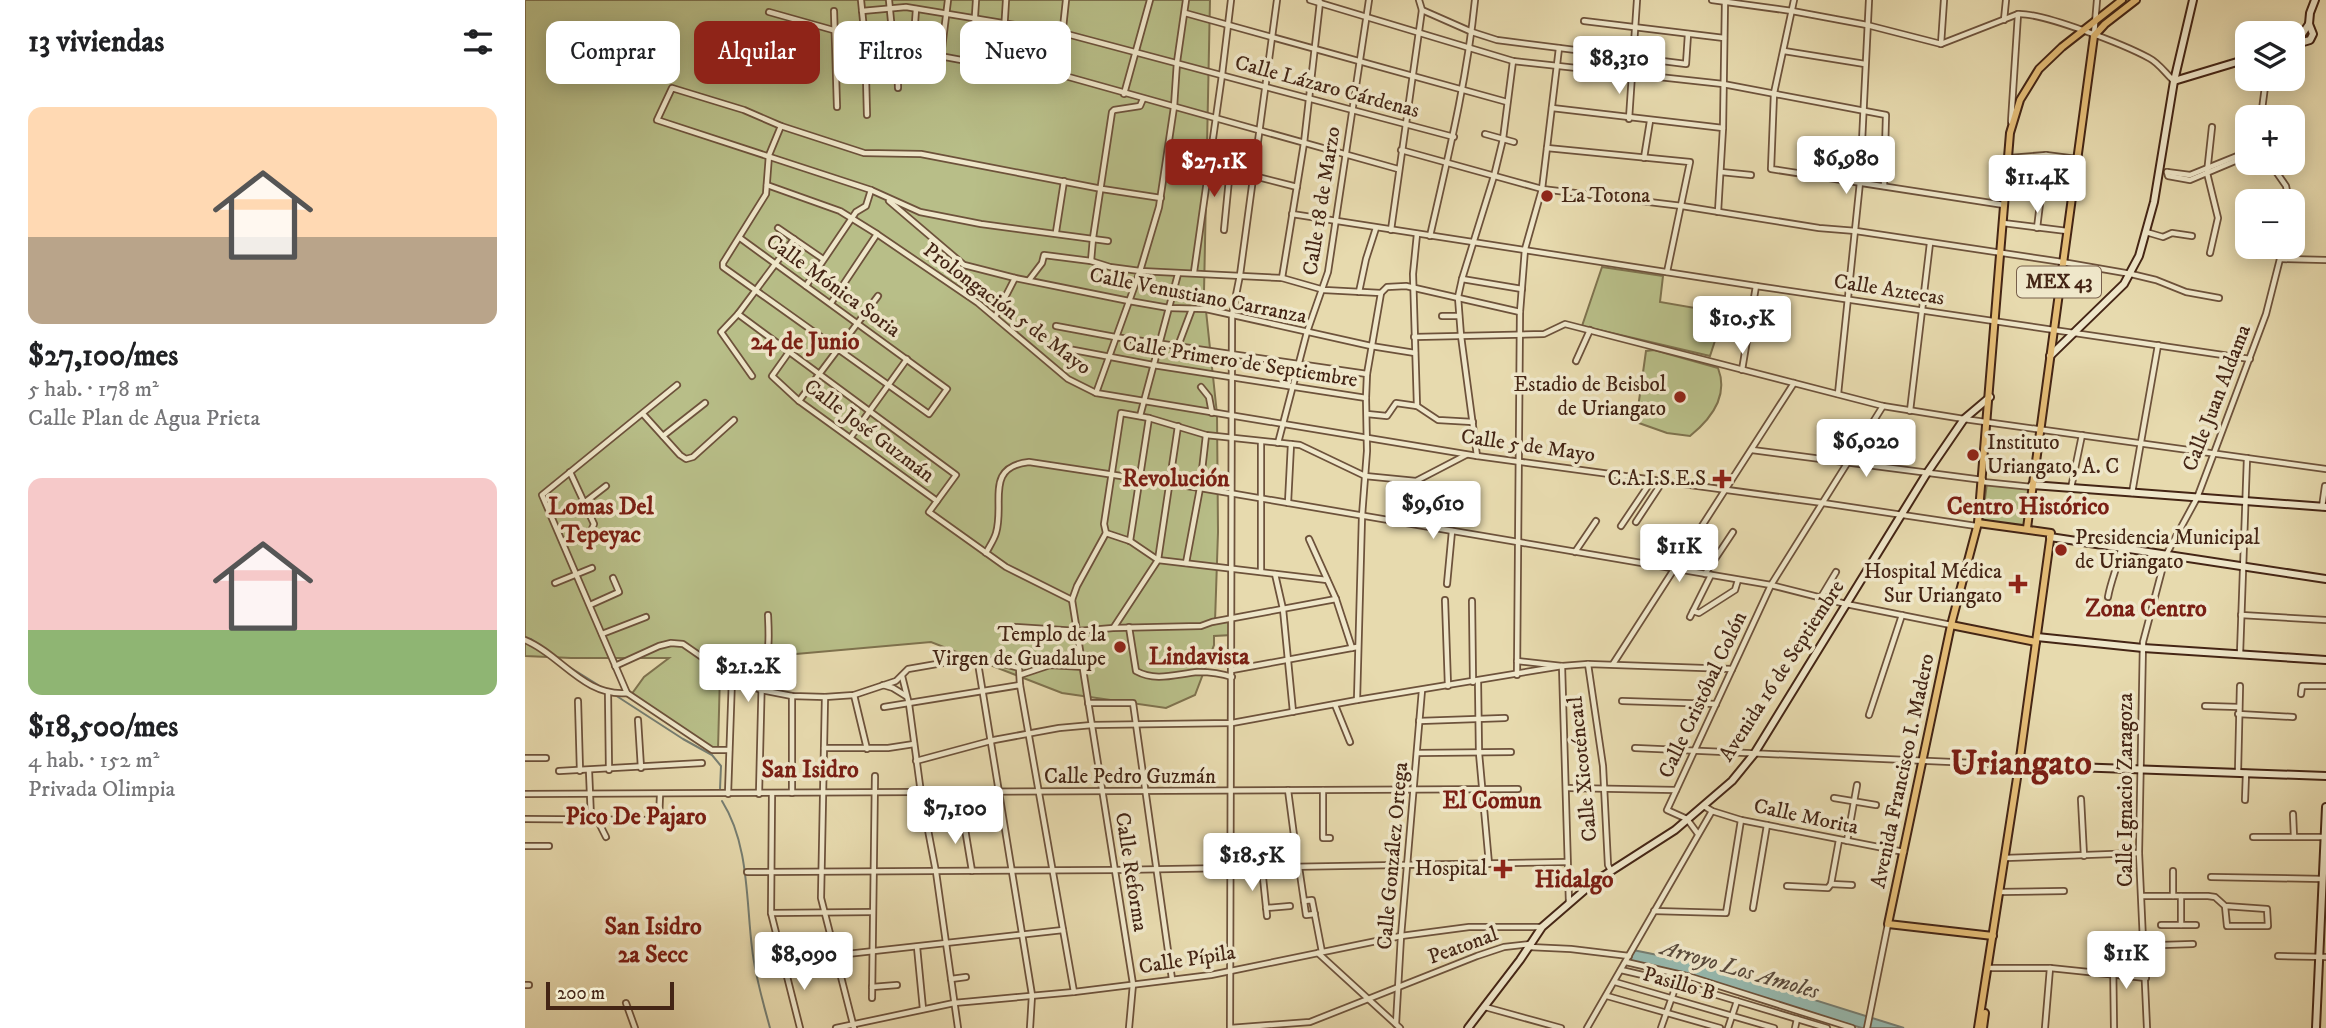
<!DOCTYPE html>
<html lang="es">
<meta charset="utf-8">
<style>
body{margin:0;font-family:"IM FELL DW Pica",serif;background:#f2f2f2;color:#202124;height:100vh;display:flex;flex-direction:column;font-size:26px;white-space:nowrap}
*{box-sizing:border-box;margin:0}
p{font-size:23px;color:#757577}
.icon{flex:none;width:38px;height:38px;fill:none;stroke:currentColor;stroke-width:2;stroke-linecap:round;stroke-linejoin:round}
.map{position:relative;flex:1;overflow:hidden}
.side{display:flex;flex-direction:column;background:#fff;width:525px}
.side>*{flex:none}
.banner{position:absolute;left:21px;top:21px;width:665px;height:63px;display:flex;gap:14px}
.controls{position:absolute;left:1710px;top:21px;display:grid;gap:14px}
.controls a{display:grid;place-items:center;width:70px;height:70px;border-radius:14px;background:#fff;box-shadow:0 4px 18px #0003;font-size:35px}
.scale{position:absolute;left:21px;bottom:18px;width:128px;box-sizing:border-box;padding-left:7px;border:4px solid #442515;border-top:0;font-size:19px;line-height:24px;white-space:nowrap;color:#442515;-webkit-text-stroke:5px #efe7ca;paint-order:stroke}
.price{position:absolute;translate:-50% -60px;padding:0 16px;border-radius:7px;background:#fff;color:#222;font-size:23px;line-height:46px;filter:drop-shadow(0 2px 4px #0008)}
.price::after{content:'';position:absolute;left:50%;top:42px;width:21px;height:16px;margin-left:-10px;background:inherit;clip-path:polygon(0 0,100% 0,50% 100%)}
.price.selected{background:#8f2418;color:#fff}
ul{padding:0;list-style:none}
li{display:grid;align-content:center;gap:14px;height:371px;padding:0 28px}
li span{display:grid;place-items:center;height:217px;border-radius:14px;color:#555}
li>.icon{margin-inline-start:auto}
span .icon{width:126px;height:126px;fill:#fffc;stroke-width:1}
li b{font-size:30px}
h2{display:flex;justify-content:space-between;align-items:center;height:84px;padding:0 28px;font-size:30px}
.pill{padding:0 24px;border-radius:14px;background:#fff;box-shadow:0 4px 18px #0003;font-size:24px;line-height:63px}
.pill.selected{background:#8f2418;color:#fff}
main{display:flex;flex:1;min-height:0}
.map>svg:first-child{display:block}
.green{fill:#b8be88;stroke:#7e724e;stroke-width:2}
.water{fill:#97bab0;stroke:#767e72;stroke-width:2}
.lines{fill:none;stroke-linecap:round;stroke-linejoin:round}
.stream{stroke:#767e72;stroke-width:2}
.street-casing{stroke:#6d523b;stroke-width:8}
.secondary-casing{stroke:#442515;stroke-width:10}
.primary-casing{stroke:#442515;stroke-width:10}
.street{stroke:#efe7ca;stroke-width:4.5}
.secondary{stroke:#efe7ca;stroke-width:6}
.primary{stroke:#e4bd77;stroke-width:6}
.poi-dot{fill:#8f2418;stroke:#efe7ca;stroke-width:2.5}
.labels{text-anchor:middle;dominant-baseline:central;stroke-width:7;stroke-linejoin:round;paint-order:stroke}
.shield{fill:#efe7ca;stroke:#775f4b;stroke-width:2}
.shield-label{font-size:19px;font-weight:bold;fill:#442515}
.street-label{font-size:21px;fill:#442515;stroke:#efe7ca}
.poi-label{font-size:21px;fill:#442515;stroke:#efe7ca;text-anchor:end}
.water-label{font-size:23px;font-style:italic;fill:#594a3c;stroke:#efe7ca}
.quarter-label{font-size:24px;font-weight:bold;fill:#7a1f14;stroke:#efe7ca}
.town-label{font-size:35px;font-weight:bold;fill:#7a1f14;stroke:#efe7ca}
</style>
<main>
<section class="side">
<h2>13 viviendas<svg class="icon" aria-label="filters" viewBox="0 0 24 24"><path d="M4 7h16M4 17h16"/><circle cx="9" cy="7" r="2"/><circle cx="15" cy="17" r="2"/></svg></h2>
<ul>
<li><span style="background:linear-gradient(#ffd9b3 60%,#b9a48a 0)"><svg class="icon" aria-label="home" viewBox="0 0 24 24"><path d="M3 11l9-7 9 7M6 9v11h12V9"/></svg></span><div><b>$27,100/mes</b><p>5 hab. · 178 m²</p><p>Calle Plan de Agua Prieta</p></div></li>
<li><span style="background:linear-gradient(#f6c9c9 70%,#8fb573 0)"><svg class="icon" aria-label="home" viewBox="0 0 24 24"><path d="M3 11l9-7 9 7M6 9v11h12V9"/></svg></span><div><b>$18,500/mes</b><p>4 hab. · 152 m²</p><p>Privada Olimpia</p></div></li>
</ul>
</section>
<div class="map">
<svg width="1801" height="1028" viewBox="0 0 1801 1028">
<rect width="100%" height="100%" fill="#e7daae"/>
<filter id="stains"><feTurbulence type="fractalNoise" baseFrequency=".00286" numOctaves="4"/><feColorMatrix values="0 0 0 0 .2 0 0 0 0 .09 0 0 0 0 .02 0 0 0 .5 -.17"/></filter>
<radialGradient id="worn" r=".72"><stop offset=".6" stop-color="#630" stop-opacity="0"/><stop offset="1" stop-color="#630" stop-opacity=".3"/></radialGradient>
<g class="green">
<path d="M0,0H685L679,292L692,414L693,532L690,622L706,621L707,635L689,636V645L670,695L641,708L537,693L406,642L225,658H175L195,673L193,750H187L106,695L119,677L144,658H46L0,656Z"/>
<path d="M1077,267L1138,276L1135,302L1199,313L1185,356L1057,326Z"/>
<path d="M1129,350L1193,368C1204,396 1186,419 1165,436L1142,433L1111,422L1121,351Z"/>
<path d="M1462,483L1505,489L1500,526L1457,521Z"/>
</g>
<path class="water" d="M1108,950L1172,963L1379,1028H1337L1102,961Z"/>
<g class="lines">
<g class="stream">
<path d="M0,638L6,639L14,645"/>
<path d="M38,663L78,688"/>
<path d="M90,695L158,739L187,755L196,766L195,789"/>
<path d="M197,801C224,844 221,899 227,948C230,976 238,1002 245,1028"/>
</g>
<g class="street-casing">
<g id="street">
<path d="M336,0L340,40L342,115"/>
<path d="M364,0L367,31L372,48L373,88"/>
<path d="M752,0L715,275L707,315L705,1028L785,1022L952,956L979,947L1005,944"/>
<path d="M785,0L988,61L1198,84L1361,115L1359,186"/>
<path d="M1187,0L1267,11L1342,25L1416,44L1493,14C1519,13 1600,45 1624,58C1634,63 1641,74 1649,81"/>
<path d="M1269,0L1249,93L1246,169L1479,205"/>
<path d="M897,10L947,32L972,40L1161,64L1163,34"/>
<path d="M309,11L312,107"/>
<path d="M337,11L381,7L538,33L929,137"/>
<path d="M244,12L372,48L447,62L505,68L533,74L873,169"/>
<path d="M660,13L982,102"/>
<path d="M1479,20L1481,0"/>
<path d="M1059,21L1199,38"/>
<path d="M1569,35L1572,0"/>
<path d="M1416,44L1419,0"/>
<path d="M388,51L391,9"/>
<path d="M1259,51L1340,64"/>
<path d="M416,56L423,0"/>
<path d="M447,62L451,0"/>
<path d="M477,65L481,0"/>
<path d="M505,68L509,28"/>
<path d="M533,74L541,0"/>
<path d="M599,94L625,0"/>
<path d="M1027,108L1198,128"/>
<path d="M1736,117L1741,79"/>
<path d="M1104,119L1112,0"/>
<path d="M1486,122L1493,14"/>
<path d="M960,134L989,142"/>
<path d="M1022,148L1165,162L1142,272"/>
<path d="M876,150L1017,189L1157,206L1294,228L1331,231L1537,262L1606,274L1631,280L1661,292L1694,298"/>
<path d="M643,154L772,187"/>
<path d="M1119,158L1125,121"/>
<path d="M1484,158L1521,155L1552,159"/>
<path d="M1745,163L1761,186L1764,201"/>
<path d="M1196,172L1226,175"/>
<path d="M1642,172L1643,176L1665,180L1722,156"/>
<path d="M1642,172L1665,175L1722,152"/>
<path d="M242,185L315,211L352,234L453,303L543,379L571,393L952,456L1298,503L1451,526"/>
<path d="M364,201L439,265L490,278L604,301L644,308L681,309L846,346L890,353"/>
<path d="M1193,212L1198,128L1200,1"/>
<path d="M767,214L1231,286L1725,359"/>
<path d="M1478,223L1542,231"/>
<path d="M253,228L298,259"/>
<path d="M1512,228L1521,155"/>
<path d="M699,230L705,169"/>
<path d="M866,230L897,10L894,0"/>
<path d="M531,232L539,181"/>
<path d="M1621,232L1638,237L1647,233L1667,236"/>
<path d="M892,234L888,274L892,406"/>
<path d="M905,236C923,157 942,80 950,0"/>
<path d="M215,238L422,389L404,414L198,267V263L241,194L244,155L256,126"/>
<path d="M583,241L456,224L395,212L346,190L132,120L147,88L219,110L256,126L339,153L396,154L577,189L636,198"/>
<path d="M1685,253L1693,218L1682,173L1687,127"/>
<path d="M1756,259L1801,260"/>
<path d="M566,261L568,238L587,112L589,110L615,106L618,99"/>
<path d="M669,272L697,75L706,0"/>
<path d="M757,278L779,143L795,2"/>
<path d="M937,279L997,289"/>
<path d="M504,280L517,263L519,255L566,261L585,267L615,271L757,278L799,290L856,293L862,287L881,286L995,312"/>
<path d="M281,286L331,212L341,206L346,190"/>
<path d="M834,292L841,259L851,228"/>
<path d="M306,303L352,234"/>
<path d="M213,314L431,475L404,512L481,567L547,600"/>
<path d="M917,316H934"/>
<path d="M470,317L490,278"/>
<path d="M1225,324L1249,327"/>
<path d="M531,326L590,337L842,374"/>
<path d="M889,337L1019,334L1040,324L1358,406L1439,419L1801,469"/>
<path d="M653,346L667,309"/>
<path d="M538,348L628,365L841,398"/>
<path d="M264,352L247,376L274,401L412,501"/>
<path d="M1051,361L1065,330"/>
<path d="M1217,370L1231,286"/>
<path d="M227,376L196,332L213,314L269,239"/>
<path d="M676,387L684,397L687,413"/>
<path d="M571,393L615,271L634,207L649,107L652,62L661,0"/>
<path d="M1313,394L1335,182L1344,0"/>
<path d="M274,401L353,296"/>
<path d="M1385,411L1405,243"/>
<path d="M118,414L155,455L161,459L168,457L209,420"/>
<path d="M842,414L862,416L871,403L892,406L913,420L948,422"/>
<path d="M615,416L653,274"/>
<path d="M138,436L180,403"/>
<path d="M326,437L382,359"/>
<path d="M753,443L782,332L803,272L844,0"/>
<path d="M1227,450L1458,480"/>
<path d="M952,456L936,336L933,297L937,279L969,176L978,139L988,61"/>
<path d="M1458,482L1507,487"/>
<path d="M1546,488L1557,435"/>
<path d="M1607,493L1633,345"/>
<path d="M59,503L81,486"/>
<path d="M763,503L766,444"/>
<path d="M1797,507L1800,486"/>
<path d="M1111,522L1138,481"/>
<path d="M1096,526L1127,480"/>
<path d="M581,533L605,541L633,560L802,580"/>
<path d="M784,539L811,599L827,648"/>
<path d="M605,541L624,418"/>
<path d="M38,543L66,531L69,524L45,472"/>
<path d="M1050,552L1071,521"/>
<path d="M461,553C464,547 469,540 471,533C480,503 459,467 504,462L675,488L1246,585L1321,604L1426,625"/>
<path d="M661,563L675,488L681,435"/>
<path d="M736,572V442"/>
<path d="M750,574L758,609L768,712"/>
<path d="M1180,574L1208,532"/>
<path d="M30,583L67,568"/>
<path d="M922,584L927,531"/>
<path d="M1296,597L1311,572"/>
<path d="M1583,597C1586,580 1593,566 1596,549"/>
<path d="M547,600L552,586L581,533L579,524L596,413L624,418L681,435L775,445L840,476L891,481L941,455"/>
<path d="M547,600L608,984L604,1028"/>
<path d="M920,600L923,686"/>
<path d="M947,601L948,682"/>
<path d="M65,605L94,592L88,578"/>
<path d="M1168,611L1174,613L1210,590L1213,580"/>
<path d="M1716,615L1801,620"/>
<path d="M1165,617L1186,575"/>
<path d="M490,627L553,631L588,628L676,626L687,622L811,599"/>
<path d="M589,627L633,560L653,426"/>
<path d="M604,627L611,671C631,682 651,674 673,672C685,672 695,673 707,677"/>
<path d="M77,634L121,617"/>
<path d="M0,640C36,655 59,697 102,693L187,750H204"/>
<path d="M1715,654L1722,458"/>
<path d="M452,657L507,995L505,1028"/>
<path d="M992,661L1037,666"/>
<path d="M1063,664L1078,766L1083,865L1086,871"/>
<path d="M1088,664L1269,383"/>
<path d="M90,666L134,646L146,643L158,644L207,678L236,690L267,696L300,697L329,695L371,681L383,669L452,657L494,668L495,685L549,992"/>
<path d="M1037,666L1044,903"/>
<path d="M707,670L832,647"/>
<path d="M495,675L525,665L559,667"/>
<path d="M992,675L995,312L1000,249L1017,189L1034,48"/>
<path d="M377,676L384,704L396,793L411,872L433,1028"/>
<path d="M953,681L954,753L964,864"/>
<path d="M358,685L368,688L381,696"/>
<path d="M83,692L84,770"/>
<path d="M102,693L17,495L152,385"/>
<path d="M1776,694L1777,686H1801"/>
<path d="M329,695L342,749"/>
<path d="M267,696V793"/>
<path d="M300,697L296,898L329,1028"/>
<path d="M832,700L837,516L842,451L841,398L842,374L856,293"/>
<path d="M53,701L55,771"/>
<path d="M1097,701L1191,704"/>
<path d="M563,703H608L647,979"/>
<path d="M810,705L825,742"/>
<path d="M1680,706L1714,707"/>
<path d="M359,707L495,685"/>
<path d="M1713,714L1768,717"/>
<path d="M1344,715L1377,615"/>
<path d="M113,720L116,768"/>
<path d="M894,721L980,718"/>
<path d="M299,748H363L389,744"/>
<path d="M1110,748L1494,765"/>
<path d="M892,753L986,752"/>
<path d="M0,758H21"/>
<path d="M391,761L469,740L534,728L567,725L707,723L832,700L1037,666L1063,664L1207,669"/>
<path d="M34,771L177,763"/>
<path d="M64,771L66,818"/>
<path d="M1713,772L1715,686"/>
<path d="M1042,788L1151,790"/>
<path d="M763,790L770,843"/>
<path d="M798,790V838H805"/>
<path d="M0,794L993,789"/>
<path d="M203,794L207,678"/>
<path d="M234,794L237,671C245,652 244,636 243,615"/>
<path d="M247,794L246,913L275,1028"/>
<path d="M1309,798L1351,805"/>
<path d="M1556,799L1559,856"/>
<path d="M1720,800L1721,773"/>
<path d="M1179,806L1187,811L1216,820L1379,852"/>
<path d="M1768,814L1769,837"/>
<path d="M438,817L447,871"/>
<path d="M0,819L134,820L135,795"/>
<path d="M73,821L81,837"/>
<path d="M1173,834L1162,819L1142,810L1246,585L1358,406"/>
<path d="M1728,837H1799"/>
<path d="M1322,841L1332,785"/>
<path d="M0,846H24"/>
<path d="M1480,858L1614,853"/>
<path d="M774,867L779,901L787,900L797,952"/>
<path d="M737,868L742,916"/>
<path d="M1648,871V896"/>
<path d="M222,872L590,870L1042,862"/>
<path d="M1686,877L1798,879"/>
<path d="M1306,884L1327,885"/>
<path d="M1262,886L1303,888L1306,884L1314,840"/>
<path d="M1474,892L1539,891"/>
<path d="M1617,896H1683L1690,897L1700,906L1742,909L1743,926H1702L1700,906"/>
<path d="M1656,896V925"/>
<path d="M779,901L781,915L790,914"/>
<path d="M741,908L765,906"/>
<path d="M1228,908L1242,825"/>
<path d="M1129,911L1201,913L1216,820"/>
<path d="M246,913L347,912"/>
<path d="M1636,925H1671"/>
<path d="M392,947L398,1009"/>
<path d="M1004,947L1046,949L1104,956"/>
<path d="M1619,949H1629L1637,945L1668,944"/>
<path d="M793,953L875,1028"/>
<path d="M1588,954L1589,1028"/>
<path d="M1753,956L1801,957"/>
<path d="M1101,962L1166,977L1327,1028"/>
<path d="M241,963L538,930"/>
<path d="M1463,968H1525L1621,978"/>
<path d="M1096,970L1152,983L1302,1028"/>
<path d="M426,979L441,977"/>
<path d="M1090,982L1249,1028"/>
<path d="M0,985H4"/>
<path d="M347,987L372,985"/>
<path d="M1082,996L1195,1028"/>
<path d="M347,998L350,776"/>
<path d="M101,1003L110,1028"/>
<path d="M960,1007L1036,1028"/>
<path d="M871,1024L876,936L897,690"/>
<path d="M311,1028L429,1003L549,992L686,975L876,936L944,927H1017"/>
<path d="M1062,1028L1187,811"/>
<path d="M1136,1028L1152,983"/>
<path d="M1203,1028L1212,1001"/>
<path d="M1270,1028L1272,1019"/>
<path d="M1342,1028L1363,924"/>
<path d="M1520,1028L1525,968"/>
<path d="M1622,1028L1614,853L1618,642L1641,555L1672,498L1689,453L1741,314L1758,247"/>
</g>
</g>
<g class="secondary-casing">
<g id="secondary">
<path d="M1771,43L1784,24"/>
<path d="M1768,45L1785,40L1788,34L1784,24L1785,13L1790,0"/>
<path d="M1649,81L1722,59"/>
<path d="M1525,356L1599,284L1614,256L1629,202L1649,81L1668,0"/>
<path d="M1507,485L1801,507"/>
<path d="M1525,537L1801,579"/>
<path d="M1512,637L1618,648L1801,660"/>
<path d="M1494,765L1801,776"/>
<path d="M943,1028L995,960L1017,927L1069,882L1150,830L1207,781L1229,754L1402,473L1439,419L1465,397"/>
<path d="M1791,1028L1801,807"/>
</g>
</g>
<g class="primary-casing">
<g id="primary">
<path d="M1453,523L1526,533L1494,765L1453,1028"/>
<path d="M1502,528L1569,36L1580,24L1611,0"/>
<path d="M1426,625L1511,642"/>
<path d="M1468,936L1363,924L1426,625L1453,523L1485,133L1495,100L1514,69L1537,47L1597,0"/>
<path d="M1458,1028L1460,1013"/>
</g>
</g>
<use href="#street" class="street"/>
<use href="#secondary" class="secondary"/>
<use href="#primary" class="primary"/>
</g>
<g class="poi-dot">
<circle cx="1022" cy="196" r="7"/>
<circle cx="1155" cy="397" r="7"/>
<circle cx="1448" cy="455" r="7"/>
<path d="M1193.5 468.5h7v7h7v7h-7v7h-7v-7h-7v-7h7z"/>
<circle cx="1536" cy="550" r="7"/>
<path d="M1489.5 573.5h7v7h7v7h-7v7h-7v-7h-7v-7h7z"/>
<circle cx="595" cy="647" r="7"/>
<path d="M974.5 858.5h7v7h7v7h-7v7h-7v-7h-7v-7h7z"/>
</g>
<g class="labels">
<rect class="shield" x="1492" y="266.5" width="84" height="31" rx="5"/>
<g class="shield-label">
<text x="1534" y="282">MEX 43</text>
</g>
<g class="street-label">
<text transform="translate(802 87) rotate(15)">Calle Lázaro Cárdenas</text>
<text transform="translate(797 201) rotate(-81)">Calle 18 de Marzo</text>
<text transform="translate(308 286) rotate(36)">Calle Mónica Soria</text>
<text transform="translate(1364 290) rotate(9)">Calle Aztecas</text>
<text transform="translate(673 296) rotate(11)">Calle Venustiano Carranza</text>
<text transform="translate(482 309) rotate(37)">Prolongación 5 de Mayo</text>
<text transform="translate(715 362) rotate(9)">Calle Primero de Septiembre</text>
<text transform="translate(1692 398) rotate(-69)">Calle Juan Aldama</text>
<text transform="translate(344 431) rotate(37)">Calle José Guzmán</text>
<text transform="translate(1003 446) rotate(8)">Calle 5 de Mayo</text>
<text transform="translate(1257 671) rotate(-57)">Avenida 16 de Septiembre</text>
<text transform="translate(1178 695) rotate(-65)">Calle Cristóbal Colón</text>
<text transform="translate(1058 769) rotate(-96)">Calle Xicoténcatl</text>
<text transform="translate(1378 771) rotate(-78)">Avenida Francisco I. Madero</text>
<text x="605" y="777">Calle Pedro Guzmán</text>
<text transform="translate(1601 790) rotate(-90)">Calle Ignacio Zaragoza</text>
<text transform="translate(1281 817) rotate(12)">Calle Morita</text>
<text transform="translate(868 856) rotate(-85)">Calle González Ortega</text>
<text transform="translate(606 872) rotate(81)">Calle Reforma</text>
<text transform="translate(938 946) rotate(-20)">Peatonal</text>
<text transform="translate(662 960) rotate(-9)">Calle Pípila</text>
<text transform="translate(1154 984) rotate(16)">Pasillo B</text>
</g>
<g class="poi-label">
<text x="1036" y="196" text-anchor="start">La Totona</text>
<text x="1141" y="385">Estadio de Beisbol<tspan x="1141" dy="24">de Uriangato</tspan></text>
<text x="1462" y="443" text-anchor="start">Instituto<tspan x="1462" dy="24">Uriangato, A. C</tspan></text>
<text x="1181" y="479">C.A.I.S.E.S</text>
<text x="1550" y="538" text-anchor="start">Presidencia Municipal<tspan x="1550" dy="24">de Uriangato</tspan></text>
<text x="1477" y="572">Hospital Médica<tspan x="1477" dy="24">Sur Uriangato</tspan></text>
<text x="581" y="635">Templo de la<tspan x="581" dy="24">Virgen de Guadalupe</tspan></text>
<text x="962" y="869">Hospital</text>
</g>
<g class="water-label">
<text transform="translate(1215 970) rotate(16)">Arroyo Los Amoles</text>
</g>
<g class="quarter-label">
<text x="280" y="342">24 de Junio</text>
<text x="651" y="479">Revolución</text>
<text x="76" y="507">Lomas Del<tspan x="76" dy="28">Tepeyac</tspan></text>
<text x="1503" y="507">Centro Histórico</text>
<text x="1621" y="609">Zona Centro</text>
<text x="674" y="657">Lindavista</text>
<text x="285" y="770">San Isidro</text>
<text x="967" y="801">El Comun</text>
<text x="111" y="817">Pico De Pajaro</text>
<text x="1049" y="880">Hidalgo</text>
<text x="128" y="927">San Isidro<tspan x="128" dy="28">2a Secc</tspan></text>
</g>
<g class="town-label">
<text x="1496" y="764">Uriangato</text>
</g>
</g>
<rect width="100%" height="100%" filter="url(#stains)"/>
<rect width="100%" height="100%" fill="url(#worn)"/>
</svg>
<div class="controls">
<a><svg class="icon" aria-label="layers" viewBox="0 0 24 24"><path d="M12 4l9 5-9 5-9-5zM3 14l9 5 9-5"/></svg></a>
<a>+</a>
<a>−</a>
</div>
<div class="scale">200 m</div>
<b class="price" style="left:1094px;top:96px">$8,310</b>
<b class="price" style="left:1321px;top:196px">$6,980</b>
<b class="price selected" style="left:689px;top:199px">$27.1K</b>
<b class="price" style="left:1512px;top:215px">$11.4K</b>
<b class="price" style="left:1217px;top:356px">$10.5K</b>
<b class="price" style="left:1341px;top:479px">$6,020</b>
<b class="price" style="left:908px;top:541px">$9,610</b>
<b class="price" style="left:1154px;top:584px">$11K</b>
<b class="price" style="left:223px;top:704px">$21.2K</b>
<b class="price" style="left:430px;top:846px">$7,100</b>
<b class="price" style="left:727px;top:893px">$18.5K</b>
<b class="price" style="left:1601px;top:991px">$11K</b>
<b class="price" style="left:279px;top:992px">$8,090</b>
<div class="banner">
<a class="pill">Comprar</a>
<a class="pill selected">Alquilar</a>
<a class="pill">Filtros</a>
<a class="pill">Nuevo</a>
</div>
</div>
</main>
